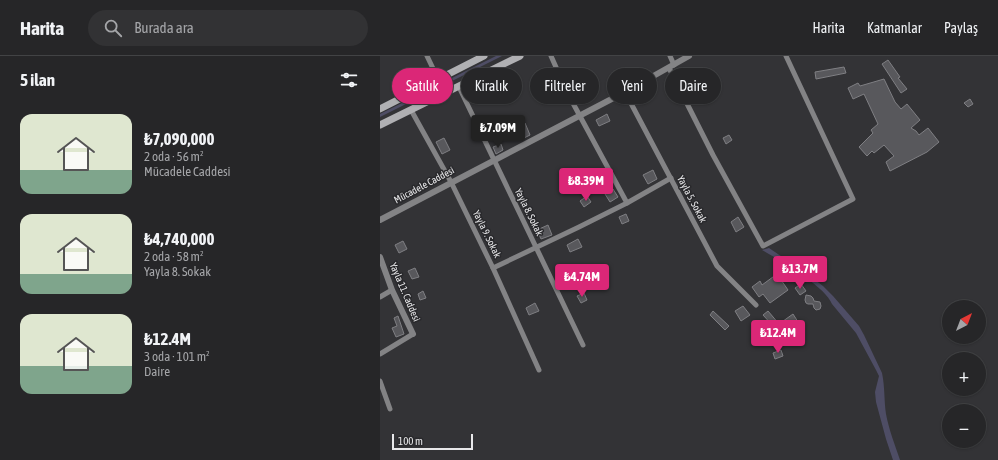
<!DOCTYPE html>
<html lang="tr">
<meta charset="utf-8">
<style>
body{margin:0;font-family:"Asap Condensed",sans-serif;background:#323234;color:#f1f3f6;height:100vh;display:flex;flex-direction:column;font-size:15px;white-space:nowrap}
*{box-sizing:border-box;margin:0}
p{font-size:13px;color:#a4a5a8}
.icon{flex:none;width:22px;height:22px;fill:none;stroke:currentColor;stroke-width:2;stroke-linecap:round;stroke-linejoin:round}
.map{position:relative;flex:1;overflow:hidden}
.panel{display:flex;flex-direction:column;background:#262628;width:380px}
.panel>*{flex:none}
.banner{position:absolute;left:12px;top:12px;width:380px;height:36px;display:flex;gap:8px}
.needle{width:26px;rotate:42deg}
.fabs{position:absolute;left:562px;top:244px;display:grid;gap:8px}
.fabs a{display:grid;place-items:center;width:44px;height:44px;border-radius:50%;background:#262628;box-shadow:0 1px 3px #0004,0 0 0 1px #424345;font-size:20px}
.scale{position:absolute;left:12px;bottom:10px;width:81px;box-sizing:border-box;padding-left:4px;border:2px solid #e8e8ea;border-top:0;font-size:11px;line-height:14px;white-space:nowrap;color:#e8e8ea;-webkit-text-stroke:3px #29292c;paint-order:stroke}
.price{position:absolute;translate:-50% -34px;padding:0 9px;border-radius:4px;background:#db2777;color:#fff;font-size:13px;line-height:26px;filter:drop-shadow(0 1px 2px #0008)}
.price::after{content:'';position:absolute;left:50%;top:24px;width:12px;height:9px;margin-left:-6px;background:inherit;clip-path:polygon(0 0,100% 0,50% 100%)}
.price.active{background:#222;color:#fff}
ul{padding:0;list-style:none}
li{display:flex;align-items:center;gap:12px;height:100px;padding:0 20px}
li span{display:grid;place-items:center;flex:none;width:112px;height:80px;border-radius:12px;color:#555}
li>.icon{margin-inline-start:auto}
span .icon{width:48px;height:48px;fill:#fffc;stroke-width:1}
li b{font-size:17px}
h2{display:flex;justify-content:space-between;align-items:center;height:48px;padding:0 20px;font-size:17px}
.pill{padding:0 14px;border-radius:18px;background:#262628;box-shadow:0 1px 3px #0004,0 0 0 1px #424345;font-size:14px;line-height:36px}
.pill.active{background:#db2777;color:#fff}
header{display:flex;align-items:center;gap:24px;box-sizing:border-box;height:56px;padding:0 20px;background:#262628;border-bottom:1px solid #424345}
header strong{font-size:19px}
nav{display:flex;gap:22px;margin-inline-start:auto;font-size:14px}
.search{width:280px;height:36px;background:#323234;display:flex;align-items:center;gap:10px;box-sizing:border-box;padding:0 14px;border-radius:22px;color:#a4a5a8;font-size:15px}
main{display:flex;flex:1;min-height:0}
.map>svg:first-child{display:block}
.green{fill:#4e4d65}
.building{fill:#58585c;stroke:#7f7f83}
.lines{fill:none;stroke-linecap:round;stroke-linejoin:round}
.minor{stroke:#838385;stroke-width:5}
.tertiary{stroke:#838385;stroke-width:6}
.secondary{stroke:#b0b0b3;stroke-width:7}
.labels{text-anchor:middle;dominant-baseline:central;stroke-width:3;stroke-linejoin:round;paint-order:stroke}
.street-label{font-size:10px;fill:#e8e8ea;stroke:#29292c}
</style>
<header>
<strong>Harita</strong>
<div class="search"><svg class="icon" aria-label="search" viewBox="0 0 24 24"><circle cx="10" cy="10" r="6"/><path d="M15 15l6 6"/></svg>Burada ara</div>
<nav><a>Harita</a><a>Katmanlar</a><a>Paylaş</a></nav>
</header>
<main>
<section class="panel">
<h2>5 ilan<svg class="icon" aria-label="filters" viewBox="0 0 24 24"><path d="M4 7h16M4 17h16"/><circle cx="9" cy="7" r="2"/><circle cx="15" cy="17" r="2"/></svg></h2>
<ul>
<li><span style="background:linear-gradient(#dfe7d0 70%,#7fa58c 0)"><svg class="icon" aria-label="home" viewBox="0 0 24 24"><path d="M3 11l9-7 9 7M6 9v11h12V9"/></svg></span><div><b>₺7,090,000</b><p>2 oda · 56 m²</p><p>Mücadele Caddesi</p></div></li>
<li><span style="background:linear-gradient(#dfe7d0 75%,#7fa58c 0)"><svg class="icon" aria-label="home" viewBox="0 0 24 24"><path d="M3 11l9-7 9 7M6 9v11h12V9"/></svg></span><div><b>₺4,740,000</b><p>2 oda · 58 m²</p><p>Yayla 8. Sokak</p></div></li>
<li><span style="background:linear-gradient(#dfe7d0 65%,#7fa58c 0)"><svg class="icon" aria-label="home" viewBox="0 0 24 24"><path d="M3 11l9-7 9 7M6 9v11h12V9"/></svg></span><div><b>₺12.4M</b><p>3 oda · 101 m²</p><p>Daire</p></div></li>
</ul>
</section>
<div class="map">
<svg width="618" height="404" viewBox="0 0 618 404">
<rect width="100%" height="100%" fill="#333336"/>
<g class="green">
<path d="M116,0H122L0,61V58Z"/>
<path d="M389,192L426,217L443,230L453,240L479,270L484,279L502,317C505,331 504,345 506,358C509,374 515,389 520,404H513L506,383L496,346L495,336L499,320L496,314L476,277L452,248C445,230 399,204 382,194Z"/>
</g>
<g class="building">
<path d="M508,4L520,21L518,22L527,33L521,37L502,8Z"/>
<path d="M464,11L466,17L436,23L435,16Z"/>
<path d="M22,20L25,26L17,29L14,23Z"/>
<path d="M504,23L515,46L521,53L527,48L540,64L531,72L536,75L539,79L548,72L559,86L547,96L510,115L506,106L514,100L504,89L494,97L492,95L487,100L479,91L493,77L491,74L498,68L484,38L473,43L468,32L478,27L480,30Z"/>
<path d="M590,43L593,48L588,51L584,47Z"/>
<path d="M227,58L230,65L219,70L216,64Z"/>
<path d="M145,67L150,79L142,83L136,71Z"/>
<path d="M349,79L352,84L346,88L343,82Z"/>
<path d="M64,82L70,94L62,98L56,86Z"/>
<path d="M121,88L123,94L116,98L113,91Z"/>
<path d="M273,114L277,123L268,128L263,119Z"/>
<path d="M233,133L238,141L230,146L225,138Z"/>
<path d="M207,140L211,146L204,151L200,145Z"/>
<path d="M246,158L249,165L242,168L239,161Z"/>
<path d="M358,161L364,171L356,176L351,166Z"/>
<path d="M168,169L172,179L161,183L157,174Z"/>
<path d="M198,183L202,191L190,196L187,189Z"/>
<path d="M23,185L27,193L19,197L15,189Z"/>
<path d="M35,212L39,221L32,223L28,215Z"/>
<path d="M397,218L408,234L390,247L383,238L379,241L372,231L380,225L382,229Z"/>
<path d="M421,228L426,235L420,239L415,232Z"/>
<path d="M43,235L46,242L40,244L38,238Z"/>
<path d="M204,237L207,244L201,247L197,240Z"/>
<path d="M426,239L431,240L433,242L434,245L440,246L441,250L440,253L436,254L434,252L433,248H428L426,247L425,244Z"/>
<path d="M155,247L159,255L149,259L146,252Z"/>
<path d="M363,250L370,259L361,265L355,255Z"/>
<path d="M333,255L349,270L345,274L330,259Z"/>
<path d="M388,255L399,268L413,258L420,269L400,283L392,272L394,271L383,259Z"/>
<path d="M18,260L24,278L16,281L12,272L17,270L14,262Z"/>
<path d="M401,294L403,300L395,303L393,297Z"/>
</g>
<g class="lines">
<g class="minor">
<path d="M47,0L58,23"/>
<path d="M171,0L188,38L247,147"/>
<path d="M290,0L294,9"/>
<path d="M289,12L333,99L383,190L473,143L406,0"/>
<path d="M79,31L203,289"/>
<path d="M245,36L337,210L376,249"/>
<path d="M31,54L71,126L113,212L159,314"/>
<path d="M113,212L199,171L247,147L291,122"/>
<path d="M0,241L12,234"/>
<path d="M0,298L33,278"/>
<path d="M0,325L10,353"/>
</g>
<g class="tertiary">
<path d="M0,164L245,36L309,0"/>
<path d="M0,201L12,234L33,278"/>
</g>
<g class="secondary">
<path d="M0,53L104,0"/>
<path d="M0,69L140,0"/>
</g>
</g>
<g class="labels">
<g class="street-label">
<text transform="translate(44 129) rotate(-28)">Mücadele Caddesi</text>
<text transform="translate(312 143) rotate(62)">Yayla 5. Sokak</text>
<text transform="translate(149 156) rotate(64)">Yayla 8. Sokak</text>
<text transform="translate(107 178) rotate(64)">Yayla 9. Sokak</text>
<text transform="translate(25 236) rotate(67)">Yayla 11. Caddesi</text>
</g>
</g>
</svg>
<div class="fabs">
<a><svg class="needle" viewBox="-14 -14 28 28"><path d="M0-13l5 13h-10z" fill="#e53935"/><path d="M0 13l5-13h-10z" fill="#a4a5a8"/></svg></a>
<a>+</a>
<a>−</a>
</div>
<div class="scale">100 m</div>
<b class="price active" style="left:118px;top:93px">₺7.09M</b>
<b class="price" style="left:206px;top:146px">₺8.39M</b>
<b class="price" style="left:420px;top:234px">₺13.7M</b>
<b class="price" style="left:202px;top:242px">₺4.74M</b>
<b class="price" style="left:398px;top:298px">₺12.4M</b>
<div class="banner">
<a class="pill active">Satılık</a>
<a class="pill">Kiralık</a>
<a class="pill">Filtreler</a>
<a class="pill">Yeni</a>
<a class="pill">Daire</a>
</div>
</div>
</main>
